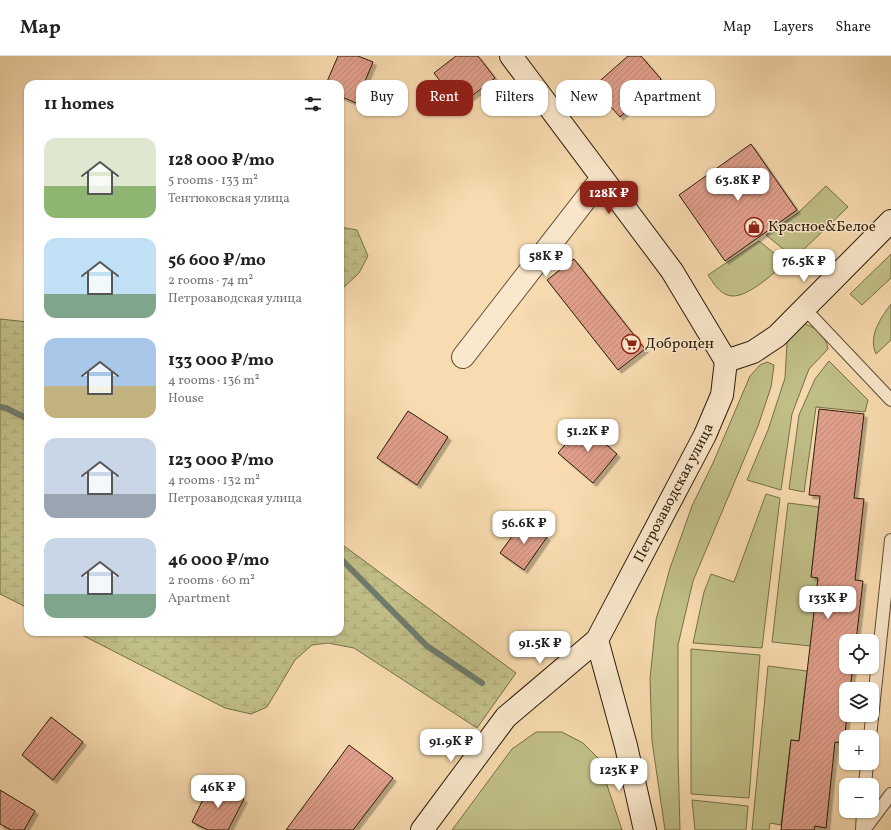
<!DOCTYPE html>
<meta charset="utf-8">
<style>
body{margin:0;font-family:Vollkorn,serif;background:#f2f2f2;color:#222;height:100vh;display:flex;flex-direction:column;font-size:15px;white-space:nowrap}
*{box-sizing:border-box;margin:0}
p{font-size:13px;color:#767676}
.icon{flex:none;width:22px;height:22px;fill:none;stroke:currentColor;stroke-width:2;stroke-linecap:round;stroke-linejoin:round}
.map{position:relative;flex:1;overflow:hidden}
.details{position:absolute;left:24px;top:24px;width:320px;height:556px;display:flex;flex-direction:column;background:#fff;border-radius:12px;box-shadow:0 1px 3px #0004}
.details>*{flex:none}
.banner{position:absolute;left:356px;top:24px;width:380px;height:36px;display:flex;gap:8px}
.fabs{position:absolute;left:839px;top:578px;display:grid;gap:8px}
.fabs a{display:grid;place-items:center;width:40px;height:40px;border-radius:8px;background:#fff;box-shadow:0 1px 3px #0004;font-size:20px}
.price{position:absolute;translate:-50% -34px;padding:0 9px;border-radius:8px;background:#fff;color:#222;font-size:13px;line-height:26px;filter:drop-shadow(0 1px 2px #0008)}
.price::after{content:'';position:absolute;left:50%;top:24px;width:12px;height:9px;margin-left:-6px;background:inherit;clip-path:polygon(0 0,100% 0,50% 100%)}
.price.on{background:#8f2418;color:#fff}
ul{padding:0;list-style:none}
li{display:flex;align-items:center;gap:12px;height:100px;padding:0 20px}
li span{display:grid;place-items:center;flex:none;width:112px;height:80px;border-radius:12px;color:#555}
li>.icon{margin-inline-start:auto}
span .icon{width:48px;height:48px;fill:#fffc;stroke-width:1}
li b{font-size:17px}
h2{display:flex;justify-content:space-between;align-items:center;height:48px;padding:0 20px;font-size:17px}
.pill{padding:0 14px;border-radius:12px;background:#fff;box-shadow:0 1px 3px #0004;font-size:14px;line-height:36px}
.pill.on{background:#8f2418;color:#fff}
header{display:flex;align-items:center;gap:24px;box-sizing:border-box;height:56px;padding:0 20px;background:#fff;border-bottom:1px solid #e0e0e0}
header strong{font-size:19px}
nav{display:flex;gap:22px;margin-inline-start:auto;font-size:14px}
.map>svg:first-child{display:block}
.green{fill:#c1bf88;stroke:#766e49}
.wetland{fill:url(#wetland-marsh);stroke:#766e49}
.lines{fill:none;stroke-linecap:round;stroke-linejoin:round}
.stream{stroke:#707b6d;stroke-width:6}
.building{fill:url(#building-hatch);stroke:#2c1c0a;filter:url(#shadow)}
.lane-casing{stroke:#5f4c34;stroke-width:14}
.street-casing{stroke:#5f4c34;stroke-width:24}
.secondary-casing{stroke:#2c1c0a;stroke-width:24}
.lane{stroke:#fae8cc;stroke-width:12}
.street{stroke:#fae8cc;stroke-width:22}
.secondary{stroke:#fae8cc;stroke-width:22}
.labels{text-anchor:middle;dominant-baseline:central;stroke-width:3;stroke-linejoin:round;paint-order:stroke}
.poi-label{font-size:15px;fill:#2c1c0a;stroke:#fae8cc;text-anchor:start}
.street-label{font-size:15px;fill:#2c1c0a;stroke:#fae8cc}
</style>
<header>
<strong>Map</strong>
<nav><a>Map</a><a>Layers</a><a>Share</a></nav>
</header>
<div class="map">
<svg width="891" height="774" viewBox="0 0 891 774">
<defs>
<pattern id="wetland-marsh" width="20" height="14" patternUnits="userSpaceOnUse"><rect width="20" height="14" fill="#c1bf88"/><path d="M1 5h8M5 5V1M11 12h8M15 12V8" fill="none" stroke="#a6a474"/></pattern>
<pattern id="building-hatch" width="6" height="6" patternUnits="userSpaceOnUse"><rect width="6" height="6" fill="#e1a08c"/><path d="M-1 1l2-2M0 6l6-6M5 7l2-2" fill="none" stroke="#c18977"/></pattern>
<filter id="shadow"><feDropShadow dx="3.5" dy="3.5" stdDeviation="0" flood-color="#0004"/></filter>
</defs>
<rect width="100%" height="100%" fill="#f8dbb0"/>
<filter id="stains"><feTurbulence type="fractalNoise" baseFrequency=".005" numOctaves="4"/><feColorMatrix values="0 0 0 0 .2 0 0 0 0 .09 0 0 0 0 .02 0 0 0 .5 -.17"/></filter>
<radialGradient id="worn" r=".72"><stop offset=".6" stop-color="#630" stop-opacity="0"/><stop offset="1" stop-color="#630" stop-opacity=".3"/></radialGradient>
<g class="green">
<path d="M826,130L848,151L800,197L793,201L766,179L799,156Z"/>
<path d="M759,185L786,207C772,218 742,248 725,238C717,234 713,226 708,219Z"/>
<path d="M891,198V222L862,249L850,238Z"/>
<path d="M891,248V284L876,298C868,280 880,263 891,248Z"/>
<path d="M805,268C817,272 826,280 828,293L809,313L792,358L781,434L747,424L768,374L785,322L787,287L790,279Z"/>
<path d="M829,305L868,344L865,356L816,351L804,436L789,433L799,359L815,323Z"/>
<path d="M767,306L774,309L771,331L758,370L693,525L678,589V700L680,774H665L652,685L650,623L656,564L670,512L692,450L713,407L750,320L760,309Z"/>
<path d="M766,438L780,442L762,592L693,587L704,536L711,518L734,526Z"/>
<path d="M788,447L819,451L811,521L818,522L811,590L772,586Z"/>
<path d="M691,593L760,599L749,742L691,738Z"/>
<path d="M768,610L807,615L799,685L791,684L781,769L770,767L769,774H752Z"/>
<path d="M536,676H562L583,687L598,702L622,774H452L512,693Z"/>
<path d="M692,744L748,750L746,774H695Z"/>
</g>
<g class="wetland">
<path d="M340,171L357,174L368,200L359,217L340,235Z"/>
<path d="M0,263L28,266V552L0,538Z"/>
<path d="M340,487L516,617L477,672L354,592L328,587L312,589L295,604L267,651L251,658L225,652L76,576H340Z"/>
</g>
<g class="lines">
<g class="stream">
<path d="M0,351L6,352L28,363"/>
<path d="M340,502L427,590L482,627"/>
</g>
</g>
<g class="building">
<path d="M338,0H358L373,6L356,47L340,40V28H326Z"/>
<path d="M456,0H478L495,22L459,50L434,17Z"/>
<path d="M628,0H641L661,23L620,61L593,31Z"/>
<path d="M751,88L797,154L725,205L679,139Z"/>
<path d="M574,203L645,293L618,314L547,224Z"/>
<path d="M819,353L864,358L854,442L864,443L855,524L863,525L856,585H846V611H853L850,633H846L847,659L844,687L835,686L826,772L815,770L814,774H781L791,684L799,685L818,522L811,521L820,440L809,439Z"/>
<path d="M408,355L448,381L417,429L377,402Z"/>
<path d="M583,368L617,398L593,427L558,397Z"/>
<path d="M523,465L547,481L524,514L500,497Z"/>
<path d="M51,661L83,686L53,724L22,699Z"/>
<path d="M349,689L393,722L353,774H286Z"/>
<path d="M211,727L244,743L228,774H208L192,766Z"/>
<path d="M0,734L35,755L24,774H11L0,768Z"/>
</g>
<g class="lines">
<g class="lane-casing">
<g id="lane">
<path d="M804,252L891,344"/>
<path d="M870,681L891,484"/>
<path d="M865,729L867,707"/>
<path d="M862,774L863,755"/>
<path d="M864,774L891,738"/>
</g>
</g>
<g class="street-casing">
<path id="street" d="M463,301L602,122"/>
</g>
<g class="secondary-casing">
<g id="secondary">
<path d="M511,0L672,215L726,305"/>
<path d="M726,305L753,296L777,280L891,165"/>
<path d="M597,584L626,690L645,774"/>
<path id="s1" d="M422,774L506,661L597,584L705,379L722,339L726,305"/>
</g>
</g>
<use href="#lane" class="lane"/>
<use href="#street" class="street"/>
<use href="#secondary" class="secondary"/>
</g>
<defs>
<g id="shop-ring" transform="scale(1)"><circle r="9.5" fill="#fae8cc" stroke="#8f2418" stroke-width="1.5"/><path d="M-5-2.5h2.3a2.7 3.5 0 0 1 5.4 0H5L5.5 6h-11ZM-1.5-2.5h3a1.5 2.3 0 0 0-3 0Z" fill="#8f2418"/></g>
<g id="supermarket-ring" transform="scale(1)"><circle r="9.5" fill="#fae8cc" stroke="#8f2418" stroke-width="1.5"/><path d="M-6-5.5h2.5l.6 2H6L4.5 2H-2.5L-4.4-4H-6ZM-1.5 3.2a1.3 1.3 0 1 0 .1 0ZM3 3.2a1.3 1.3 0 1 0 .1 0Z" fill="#8f2418"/></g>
</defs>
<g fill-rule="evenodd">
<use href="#shop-ring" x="754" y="171"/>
<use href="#supermarket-ring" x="631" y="288"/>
</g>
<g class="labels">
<g class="poi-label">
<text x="768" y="171">Красное&amp;Белое</text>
<text x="645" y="288">Доброцен</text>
</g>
<g class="street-label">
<text stroke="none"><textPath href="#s1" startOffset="426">Петрозаводская улица</textPath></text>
</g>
</g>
<rect width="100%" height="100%" filter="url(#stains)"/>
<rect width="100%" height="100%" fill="url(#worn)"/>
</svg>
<div class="fabs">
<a><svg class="icon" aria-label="locate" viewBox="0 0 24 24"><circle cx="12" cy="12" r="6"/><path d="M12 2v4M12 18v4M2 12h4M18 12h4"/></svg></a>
<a><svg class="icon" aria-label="layers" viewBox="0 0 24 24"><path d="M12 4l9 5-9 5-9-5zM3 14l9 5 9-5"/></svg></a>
<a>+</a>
<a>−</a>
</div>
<b class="price" style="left:738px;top:146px">63.8K ₽</b>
<b class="price on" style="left:609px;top:159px">128K ₽</b>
<b class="price" style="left:546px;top:222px">58K ₽</b>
<b class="price" style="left:804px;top:227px">76.5K ₽</b>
<b class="price" style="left:588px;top:397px">51.2K ₽</b>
<b class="price" style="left:524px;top:489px">56.6K ₽</b>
<b class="price" style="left:828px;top:564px">133K ₽</b>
<b class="price" style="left:540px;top:609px">91.5K ₽</b>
<b class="price" style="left:451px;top:707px">91.9K ₽</b>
<b class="price" style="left:619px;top:736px">123K ₽</b>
<b class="price" style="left:218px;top:753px">46K ₽</b>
<div class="banner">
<a class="pill">Buy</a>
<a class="pill on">Rent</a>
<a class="pill">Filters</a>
<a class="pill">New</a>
<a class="pill">Apartment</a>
</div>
<section class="details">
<h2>11 homes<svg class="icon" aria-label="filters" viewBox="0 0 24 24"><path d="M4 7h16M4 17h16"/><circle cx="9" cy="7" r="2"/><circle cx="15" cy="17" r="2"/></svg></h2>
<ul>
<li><span style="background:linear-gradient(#dfe7d0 60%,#8fb573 0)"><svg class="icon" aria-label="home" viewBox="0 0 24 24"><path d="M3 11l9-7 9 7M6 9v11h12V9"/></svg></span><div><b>128 000 ₽/mo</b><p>5 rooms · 133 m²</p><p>Тентюковская улица</p></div></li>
<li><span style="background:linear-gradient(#bfe0f5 70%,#7fa58c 0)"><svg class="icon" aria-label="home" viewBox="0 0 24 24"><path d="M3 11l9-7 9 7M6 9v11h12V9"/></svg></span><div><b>56 600 ₽/mo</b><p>2 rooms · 74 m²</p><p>Петрозаводская улица</p></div></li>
<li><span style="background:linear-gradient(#a9c7e8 60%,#c2b280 0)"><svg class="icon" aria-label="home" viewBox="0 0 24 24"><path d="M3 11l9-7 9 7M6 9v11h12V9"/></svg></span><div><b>133 000 ₽/mo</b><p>4 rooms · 136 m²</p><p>House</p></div></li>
<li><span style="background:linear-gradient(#c9d6e8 70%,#9aa5b1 0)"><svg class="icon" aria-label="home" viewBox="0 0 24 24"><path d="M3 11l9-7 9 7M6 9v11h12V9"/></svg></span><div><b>123 000 ₽/mo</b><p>4 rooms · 132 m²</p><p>Петрозаводская улица</p></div></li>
<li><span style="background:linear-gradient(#c9d6e8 70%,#7fa58c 0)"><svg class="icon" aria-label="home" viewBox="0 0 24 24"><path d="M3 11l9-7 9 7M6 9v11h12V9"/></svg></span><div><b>46 000 ₽/mo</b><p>2 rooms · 60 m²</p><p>Apartment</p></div></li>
</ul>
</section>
</div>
